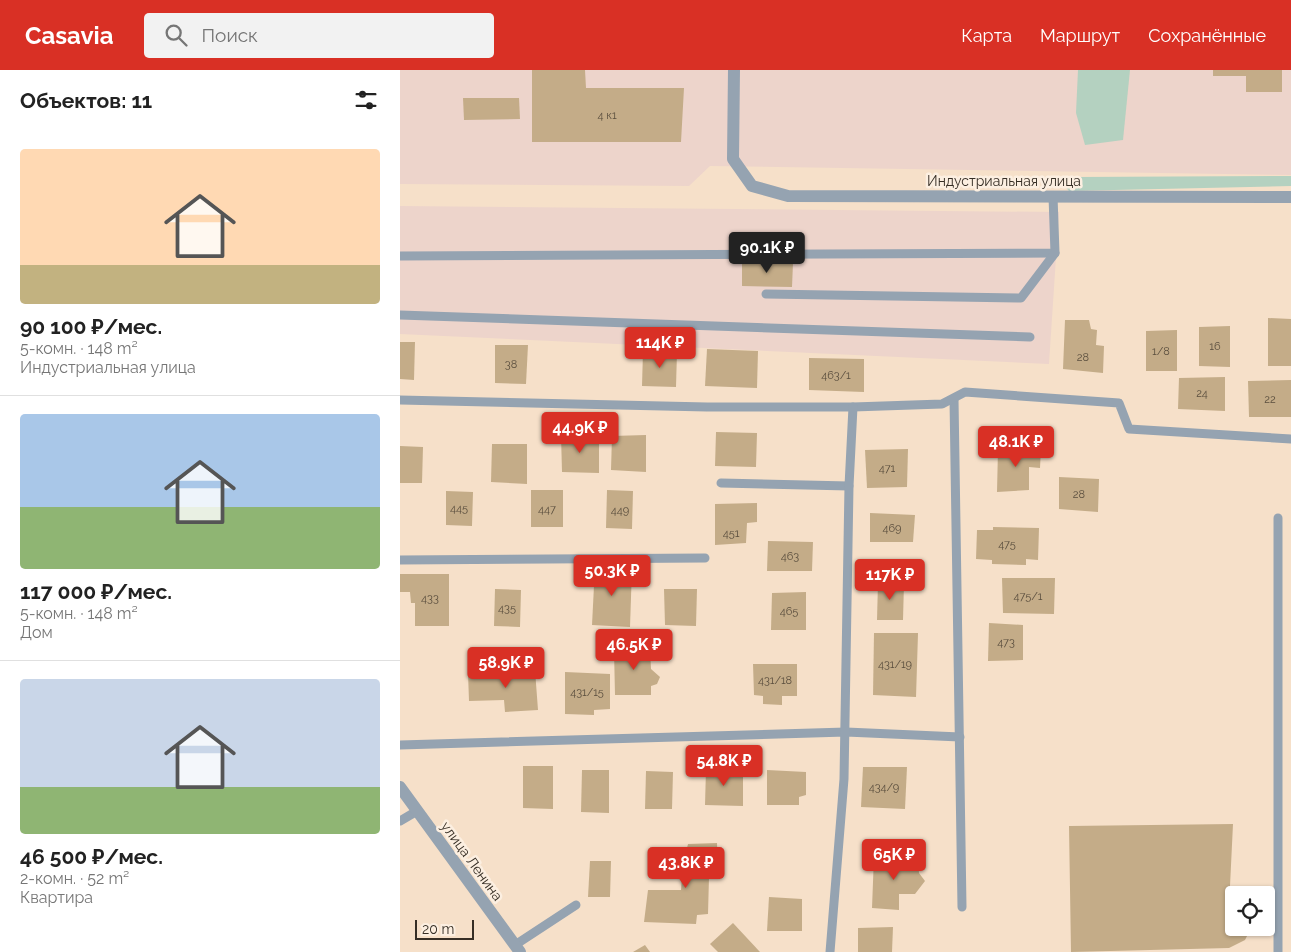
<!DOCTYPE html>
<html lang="ru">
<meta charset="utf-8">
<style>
body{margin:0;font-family:Raleway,sans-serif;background:#f2f2f2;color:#222;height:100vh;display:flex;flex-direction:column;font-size:19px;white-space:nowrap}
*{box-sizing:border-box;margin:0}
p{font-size:16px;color:#767676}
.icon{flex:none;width:28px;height:28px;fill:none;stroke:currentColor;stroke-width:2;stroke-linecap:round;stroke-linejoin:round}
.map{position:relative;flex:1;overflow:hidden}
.details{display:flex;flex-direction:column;background:#fff;width:400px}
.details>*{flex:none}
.fabs{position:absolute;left:825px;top:816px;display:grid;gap:10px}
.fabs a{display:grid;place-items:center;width:50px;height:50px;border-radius:5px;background:#fff;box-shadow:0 1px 4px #0004;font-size:25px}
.scale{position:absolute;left:15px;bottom:12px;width:59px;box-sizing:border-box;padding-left:5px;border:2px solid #362e25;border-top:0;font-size:14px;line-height:18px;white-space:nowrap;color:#362e25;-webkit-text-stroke:4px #fcefe1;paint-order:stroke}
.price{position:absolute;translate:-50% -42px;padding:0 11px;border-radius:5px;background:#d93025;color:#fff;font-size:16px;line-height:32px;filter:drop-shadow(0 1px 2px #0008)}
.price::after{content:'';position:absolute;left:50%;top:30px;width:15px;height:11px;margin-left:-8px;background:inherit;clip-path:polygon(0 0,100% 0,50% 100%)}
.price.current{background:#222;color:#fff}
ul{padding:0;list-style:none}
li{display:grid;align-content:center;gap:10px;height:265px;padding:0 20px}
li+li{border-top:1px solid #e0e0e0}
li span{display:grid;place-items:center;height:155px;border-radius:5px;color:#555}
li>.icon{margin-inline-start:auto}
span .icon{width:90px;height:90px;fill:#fffc;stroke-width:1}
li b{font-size:21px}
h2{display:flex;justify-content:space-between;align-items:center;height:60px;padding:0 20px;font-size:21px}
header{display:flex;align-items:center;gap:30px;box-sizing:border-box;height:70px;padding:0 25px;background:#d93025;color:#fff}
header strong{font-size:24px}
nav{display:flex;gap:28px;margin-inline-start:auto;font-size:18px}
.search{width:350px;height:45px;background:#f2f2f2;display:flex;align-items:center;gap:12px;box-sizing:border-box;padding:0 18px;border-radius:5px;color:#767676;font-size:19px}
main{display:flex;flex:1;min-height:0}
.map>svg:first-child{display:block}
.industrial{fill:#edd4cb}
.green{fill:#b4d1c0}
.building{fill:#c4ac88}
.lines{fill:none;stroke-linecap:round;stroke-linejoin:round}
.service{stroke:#95a3b1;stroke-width:9}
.minor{stroke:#95a3b1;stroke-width:12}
.labels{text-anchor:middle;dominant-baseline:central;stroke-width:5;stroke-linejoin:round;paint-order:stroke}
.number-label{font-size:11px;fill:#5a4e3e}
.street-label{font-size:14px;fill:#362e25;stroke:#fcefe1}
</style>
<header>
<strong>Casavia</strong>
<div class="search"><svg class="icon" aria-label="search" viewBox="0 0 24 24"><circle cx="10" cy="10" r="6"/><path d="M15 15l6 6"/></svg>Поиск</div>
<nav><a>Карта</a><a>Маршрут</a><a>Сохранённые</a></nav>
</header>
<main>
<section class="details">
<h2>Объектов: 11<svg class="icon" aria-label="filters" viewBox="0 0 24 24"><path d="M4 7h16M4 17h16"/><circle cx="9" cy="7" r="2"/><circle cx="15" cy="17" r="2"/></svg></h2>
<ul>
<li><span style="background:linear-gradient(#ffd9b3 75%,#c2b280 0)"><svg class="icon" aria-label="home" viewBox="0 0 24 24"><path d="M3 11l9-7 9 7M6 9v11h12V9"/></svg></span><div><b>90 100 ₽/мес.</b><p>5-комн. · 148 m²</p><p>Индустриальная улица</p></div></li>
<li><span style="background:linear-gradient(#a9c7e8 60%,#8fb573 0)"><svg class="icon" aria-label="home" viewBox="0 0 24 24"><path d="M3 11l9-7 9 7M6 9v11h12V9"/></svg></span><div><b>117 000 ₽/мес.</b><p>5-комн. · 148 m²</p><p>Дом</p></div></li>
<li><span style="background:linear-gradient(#c9d6e8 70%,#8fb573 0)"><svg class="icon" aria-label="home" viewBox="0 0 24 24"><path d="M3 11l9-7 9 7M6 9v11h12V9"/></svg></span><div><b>46 500 ₽/мес.</b><p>2-комн. · 52 m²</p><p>Квартира</p></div></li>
</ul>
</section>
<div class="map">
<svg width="891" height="882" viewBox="0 0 891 882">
<rect width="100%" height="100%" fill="#f6e0c9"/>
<g class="industrial">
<path d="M0,0H891V105L310,96L289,116L0,114Z"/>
<path d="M0,136L659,142L649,294L0,264Z"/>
</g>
<g class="green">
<path d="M678,0H730L723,70L685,75L676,43Z"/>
<path d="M891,106V116L669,121L661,112L676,107Z"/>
</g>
<g class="building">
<path d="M132,0H185L186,18H284L281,72H132Z"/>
<path d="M813,0H882V22H846V6H813Z"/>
<path d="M63,28H119L120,49L64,50Z"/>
<path d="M342,192L393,193L392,217L342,216Z"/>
<path d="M868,248L891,249V296H868Z"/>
<path d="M665,250H689L691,259L697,260L696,275L704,276L703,303L663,299Z"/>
<path d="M830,256V297L799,296V257Z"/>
<path d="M777,260V301H746V261Z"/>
<path d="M0,272H15L14,310L0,309Z"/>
<path d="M95,275H128L126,314L95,313Z"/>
<path d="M307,279L358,281L357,318L305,316Z"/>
<path d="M243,281L277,282L276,317L242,316Z"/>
<path d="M409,288L464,289V322L409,320Z"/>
<path d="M825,307V341L778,339L779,308Z"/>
<path d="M891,310V347H849L848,311Z"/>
<path d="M316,362L357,363L356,397L315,396Z"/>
<path d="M161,365L199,366V403L162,402Z"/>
<path d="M246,365V402L211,400L212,366Z"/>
<path d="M92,374H127V414L91,412Z"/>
<path d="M0,376L23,377L22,413H0Z"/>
<path d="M641,378L640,398L629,397V420L597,422L598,379Z"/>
<path d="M508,379L507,417L467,418L465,380Z"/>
<path d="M659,407L699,409L698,442L659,439Z"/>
<rect x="131" y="420" width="32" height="37"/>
<path d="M207,420L233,421L232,459L206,458Z"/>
<path d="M46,421L73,422L72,456L46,455Z"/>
<path d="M357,433V452L347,453L346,473L315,475V434Z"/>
<path d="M470,443L515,445L513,472H470Z"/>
<path d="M593,457L639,458L638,490L626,489V495L592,494V490L576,489L577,460H593Z"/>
<path d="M368,471L413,472L412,501H367Z"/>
<path d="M195,496L232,498L230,557L192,555Z"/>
<path d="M0,504H49V556H15V533H11L10,522H0Z"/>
<path d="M602,508H655L654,544L603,543Z"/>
<path d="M478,512L504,513L503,550H477Z"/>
<path d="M95,519L121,520L120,557L94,556Z"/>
<path d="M264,519H297L296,556L265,555Z"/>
<path d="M406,522V560H371L372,523Z"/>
<path d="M589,553L623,555V590L588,591Z"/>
<path d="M474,563H518L516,627L473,625Z"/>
<path d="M232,573L250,579L251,599L260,607L257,614L251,616V625H215L214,580Z"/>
<path d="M353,594H397V626H382V635L363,634V626L354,625Z"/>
<path d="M135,600L138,640L105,642L104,630L69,631L68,603Z"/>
<path d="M165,602L210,604V639L194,640V645L165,644Z"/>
<path d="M123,696H153V739L123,738Z"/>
<path d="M463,697H507L505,739L461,737Z"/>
<path d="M306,699H343V736L305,735Z"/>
<path d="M182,700H209V743L181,742Z"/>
<path d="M367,700L406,702V725L399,727V735H367Z"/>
<path d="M246,701L273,702L272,739H245Z"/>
<path d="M833,754L830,816L840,825H834V858H851L845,870L829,878L671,882L669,756Z"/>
<path d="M317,773L318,804L309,807L308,844L297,845L296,854L244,852L248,820H281L283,794L288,774Z"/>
<path d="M474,786L499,787V790L518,791L519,803L525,811L515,824H499V840L472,838Z"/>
<path d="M190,791H211L210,827H188Z"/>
<path d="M369,827L402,829V861H367Z"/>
<path d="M333,853L360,882H318L310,874Z"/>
<path d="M493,857L492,882H458V858Z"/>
<path d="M245,875L250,882H233Z"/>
</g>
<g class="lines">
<g class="service">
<path d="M0,186L655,183L653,126"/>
<path d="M366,224L621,228L655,183"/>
<path d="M0,245L630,267"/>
<path d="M554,329L562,837"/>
<path d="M0,330L307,337H453L542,334L565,322L719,333L729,359L891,369"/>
<path d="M321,413L449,416"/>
<path d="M878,448V882"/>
<path d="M0,490L305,488"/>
<path d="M0,675L446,662L560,667"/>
<path d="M0,751L17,741"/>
<path d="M115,875L176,835"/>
<path d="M430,882L444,709L449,416L453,337"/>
</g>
<g class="minor">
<path d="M334,0L333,89L352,116L388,126L891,127"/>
<path d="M0,717L120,882"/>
</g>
</g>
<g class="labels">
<g class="number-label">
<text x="207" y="45">4 к1</text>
<text x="815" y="276">16</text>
<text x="761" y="281">1/8</text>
<text x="683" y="287">28</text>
<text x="111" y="294">38</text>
<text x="436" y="305">463/1</text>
<text x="802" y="323">24</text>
<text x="870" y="329">22</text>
<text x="487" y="398">471</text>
<text x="679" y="424">28</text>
<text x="59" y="438">445</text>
<text x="147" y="439">447</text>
<text x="220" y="440">449</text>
<text x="492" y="458">469</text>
<text x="331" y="463">451</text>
<text x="607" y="474">475</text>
<text x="390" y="486">463</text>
<text x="628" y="526">475/1</text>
<text x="30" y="528">433</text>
<text x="107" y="538">435</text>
<text x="389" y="541">465</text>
<text x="606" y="572">473</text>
<text x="495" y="594">431/19</text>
<text x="375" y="610">431/18</text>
<text x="187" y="622">431/15</text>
<text x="484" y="717">434/9</text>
</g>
<g class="street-label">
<text x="604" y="111">Индустриальная улица</text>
<text transform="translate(72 791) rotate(54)">улица Ленина</text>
</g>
</g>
</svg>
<div class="fabs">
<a><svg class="icon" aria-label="locate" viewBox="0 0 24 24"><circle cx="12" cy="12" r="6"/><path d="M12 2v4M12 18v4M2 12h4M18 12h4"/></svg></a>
</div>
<div class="scale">20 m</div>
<b class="price current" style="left:367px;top:204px">90.1K ₽</b>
<b class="price" style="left:260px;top:299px">114K ₽</b>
<b class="price" style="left:180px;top:384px">44.9K ₽</b>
<b class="price" style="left:616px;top:398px">48.1K ₽</b>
<b class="price" style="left:212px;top:527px">50.3K ₽</b>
<b class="price" style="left:490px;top:531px">117K ₽</b>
<b class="price" style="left:234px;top:601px">46.5K ₽</b>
<b class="price" style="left:106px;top:619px">58.9K ₽</b>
<b class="price" style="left:324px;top:717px">54.8K ₽</b>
<b class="price" style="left:494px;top:811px">65K ₽</b>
<b class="price" style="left:286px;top:819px">43.8K ₽</b>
</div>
</main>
